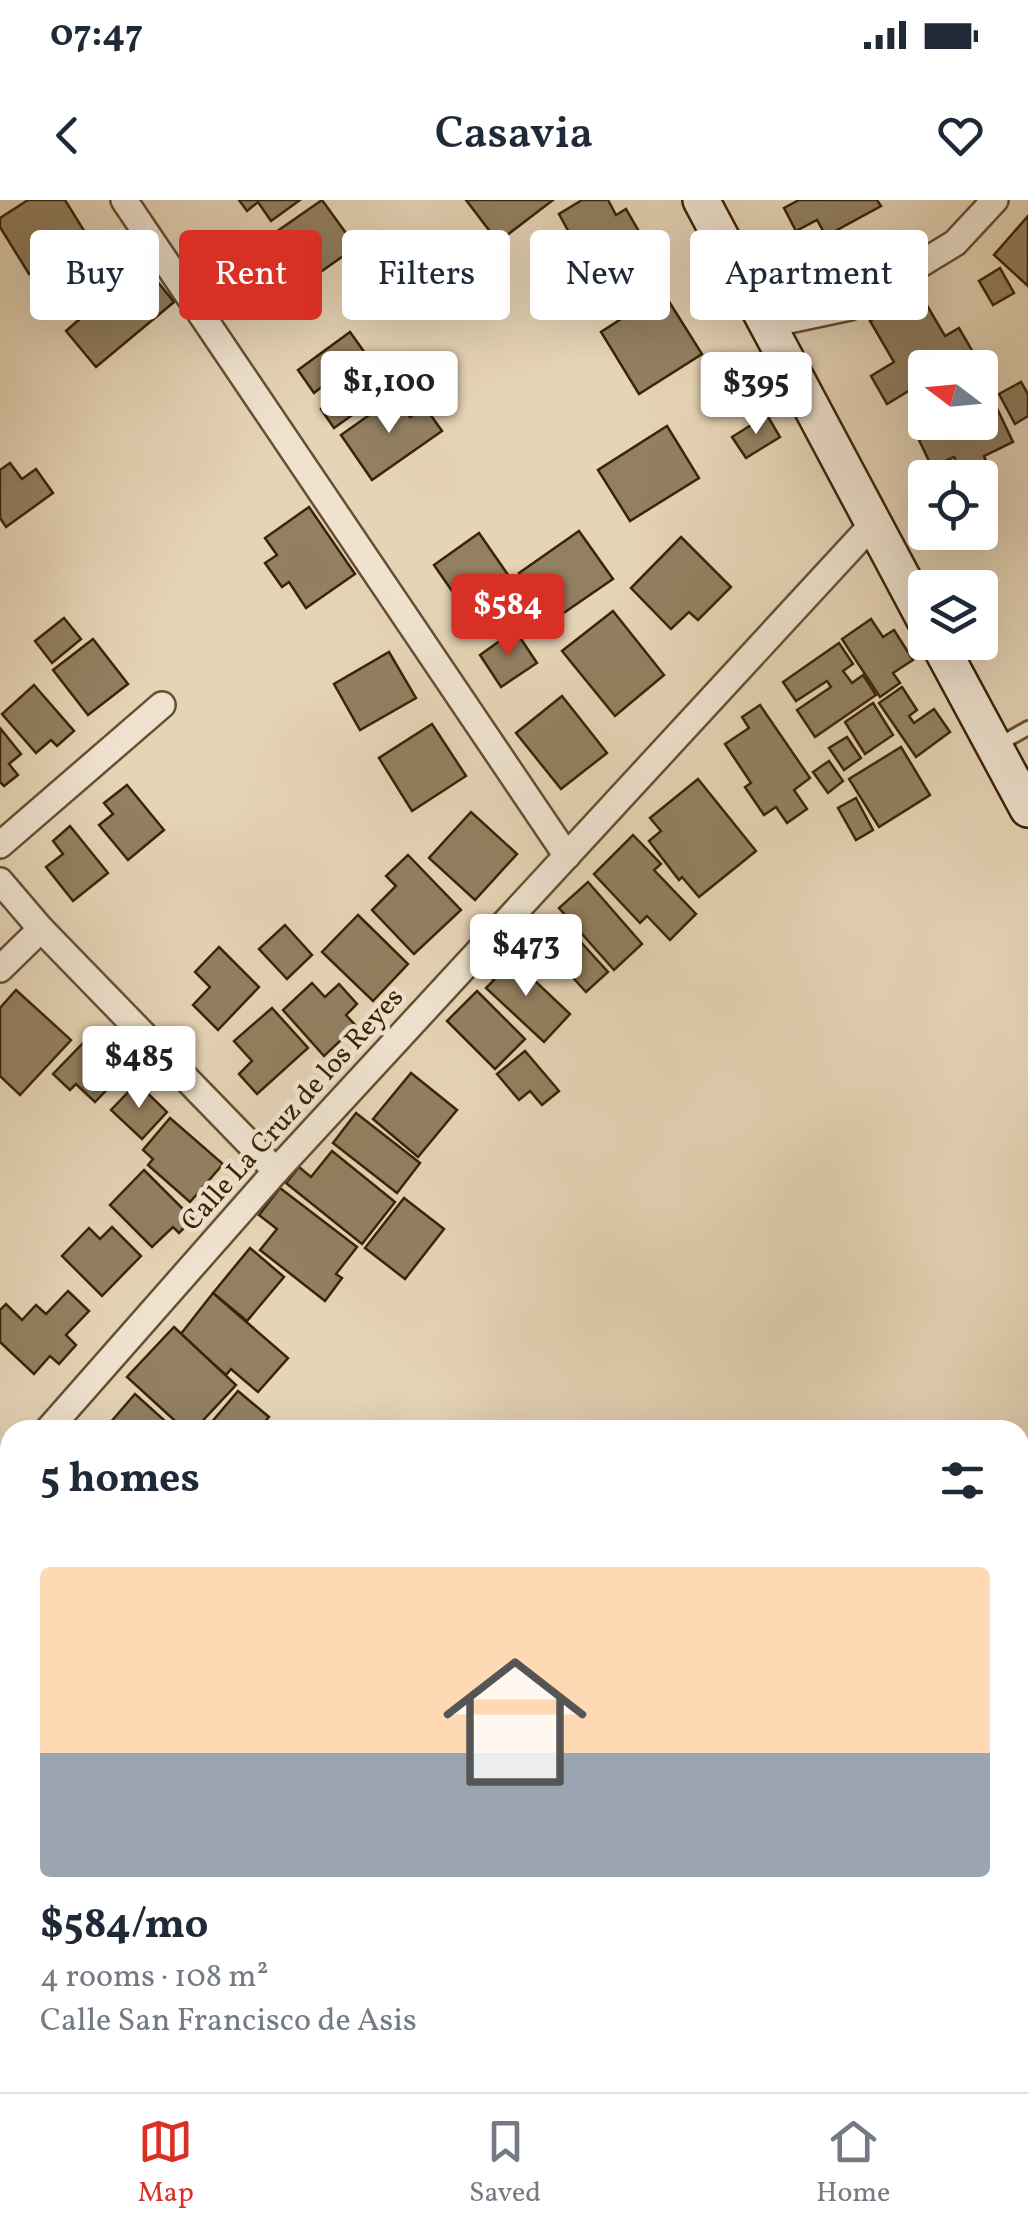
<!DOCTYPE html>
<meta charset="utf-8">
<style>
body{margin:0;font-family:Vollkorn,serif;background:#f6f6f7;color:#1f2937;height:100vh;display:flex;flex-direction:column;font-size:38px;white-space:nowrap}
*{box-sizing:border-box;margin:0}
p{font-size:32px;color:#747a83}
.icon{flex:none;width:55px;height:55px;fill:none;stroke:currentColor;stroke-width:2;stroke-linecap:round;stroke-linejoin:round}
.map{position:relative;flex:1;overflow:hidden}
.panel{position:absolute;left:0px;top:1220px;width:1030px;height:672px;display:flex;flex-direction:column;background:#fff;border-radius:30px 30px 0 0;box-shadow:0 10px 40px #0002}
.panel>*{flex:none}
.banner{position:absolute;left:30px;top:30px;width:970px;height:90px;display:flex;gap:20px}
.needle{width:65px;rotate:286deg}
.controls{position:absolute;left:908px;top:150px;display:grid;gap:20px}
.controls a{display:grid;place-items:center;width:90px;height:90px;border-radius:10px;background:#fff;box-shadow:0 10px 40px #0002;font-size:50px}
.price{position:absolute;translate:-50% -85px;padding:0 22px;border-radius:10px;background:#fff;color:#222;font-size:32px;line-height:65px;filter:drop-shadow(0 2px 5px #0008)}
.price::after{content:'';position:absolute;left:50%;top:60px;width:30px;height:22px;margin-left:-15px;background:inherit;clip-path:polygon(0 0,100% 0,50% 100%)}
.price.current{background:#d93025;color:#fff}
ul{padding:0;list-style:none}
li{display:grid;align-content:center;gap:20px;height:530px;padding:0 40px}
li+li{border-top:2px solid #e0e1e3}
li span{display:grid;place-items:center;height:310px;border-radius:10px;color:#555}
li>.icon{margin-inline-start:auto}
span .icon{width:180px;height:180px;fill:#fffc;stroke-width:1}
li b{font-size:42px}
h2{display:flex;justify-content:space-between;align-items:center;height:120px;padding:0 40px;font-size:42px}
.tag{padding:0 35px;border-radius:10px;background:#fff;box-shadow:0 10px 40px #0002;font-size:35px;line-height:90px}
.tag.current{background:#d93025;color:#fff}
.status{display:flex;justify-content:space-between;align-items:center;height:70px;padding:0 50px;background:#fff;direction:ltr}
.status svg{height:28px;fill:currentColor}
header{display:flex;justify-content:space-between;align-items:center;height:130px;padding:0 40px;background:#fff;font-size:45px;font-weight:600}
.dock{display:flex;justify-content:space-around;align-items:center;height:140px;border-top:2px solid #e0e1e3;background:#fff;font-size:28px;color:#747a83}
.dock a{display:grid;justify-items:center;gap:5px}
.dock .current{color:#d93025}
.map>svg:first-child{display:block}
.building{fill:#938061;stroke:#3a2405;stroke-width:2.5}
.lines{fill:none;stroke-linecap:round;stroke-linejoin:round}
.service-casing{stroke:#655031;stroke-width:18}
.minor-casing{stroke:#655031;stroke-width:30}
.secondary-casing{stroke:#3a2405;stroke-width:40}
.service{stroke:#efe3d0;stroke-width:12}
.minor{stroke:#efe3d0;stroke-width:25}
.secondary{stroke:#efe3d0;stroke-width:35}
.labels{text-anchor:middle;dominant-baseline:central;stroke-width:9;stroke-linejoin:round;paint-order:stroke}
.street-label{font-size:28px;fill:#3a2405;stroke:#efe3d0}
</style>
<div class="status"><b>07:47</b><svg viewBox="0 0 49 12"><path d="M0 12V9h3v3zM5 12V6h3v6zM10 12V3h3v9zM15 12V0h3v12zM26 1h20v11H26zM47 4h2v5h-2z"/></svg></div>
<header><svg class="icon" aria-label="back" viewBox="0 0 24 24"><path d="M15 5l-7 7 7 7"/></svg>Casavia<svg class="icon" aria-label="heart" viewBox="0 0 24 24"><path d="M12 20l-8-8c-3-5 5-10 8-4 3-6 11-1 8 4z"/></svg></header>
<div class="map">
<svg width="1028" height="1892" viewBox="0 0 1028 1892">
<rect width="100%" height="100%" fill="#e6d4b6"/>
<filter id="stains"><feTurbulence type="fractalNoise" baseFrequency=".002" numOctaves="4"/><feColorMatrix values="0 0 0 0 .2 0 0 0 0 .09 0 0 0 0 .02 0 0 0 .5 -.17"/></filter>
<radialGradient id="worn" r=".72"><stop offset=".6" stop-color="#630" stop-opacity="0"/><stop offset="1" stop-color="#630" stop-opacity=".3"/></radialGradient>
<g class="building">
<path d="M28,0H65L88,37L29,74L0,27V18Z"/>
<path d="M239,0H300L271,21L258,2L247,11Z"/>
<path d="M322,0L356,47L258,116L238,87L253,76L240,57Z"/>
<path d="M466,0H553L498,42Z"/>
<path d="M582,0H608L616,15L626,9L656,61L586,101L565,64L575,59L565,43L572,38L559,14Z"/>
<path d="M799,0H877L881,6L826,36L817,20L796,31L784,8Z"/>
<path d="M1028,16V86L994,55Z"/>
<path d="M119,61L131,76L144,65L174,102L96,167L66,131L90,110L78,95Z"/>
<path d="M1000,68L1014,93L993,105L979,81Z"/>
<path d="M663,92L702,154L639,194L601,132Z"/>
<path d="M919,92L945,136L959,128L973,152L948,168H925V181L887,204L871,176L894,162L870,121Z"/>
<path d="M350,132L390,188L334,228L321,209L334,199L324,185L314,193L298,170Z"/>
<path d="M984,181L1013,242L984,256L988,266L964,278L954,257L932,267L919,240L937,232L932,222H980V183Z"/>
<path d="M1021,182L1028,194V216L1015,224L999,194Z"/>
<path d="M396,196L410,217L425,207L442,231L372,280L341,235Z"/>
<path d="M767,215L780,237L746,258L732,237Z"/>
<path d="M667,226L699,278L630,321L598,270Z"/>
<path d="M10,263L22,279L36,269L53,293L6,327L0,318V270Z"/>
<path d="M309,307L355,374L306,408L289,382L282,387L265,363L277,355L265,338Z"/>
<path d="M579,331L613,379L552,421L519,373Z"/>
<path d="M479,333L515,385L470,417L434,365Z"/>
<path d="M681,337L731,387L698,420L689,412L671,429L631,388Z"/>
<path d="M613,411L664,475L615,516L562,451Z"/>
<path d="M64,418L81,439L52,463L35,441Z"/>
<path d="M871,419L883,437L894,430L913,460L893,473L900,483L880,497L842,439Z"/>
<path d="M515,430L537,463L501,487L480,455Z"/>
<path d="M93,439L128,484L88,515L53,470Z"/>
<path d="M839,443L853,464L843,471L852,483L863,475L876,495L815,537L797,510L831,487L827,481L796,501L783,482Z"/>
<path d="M389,452L416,498L360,530L334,484Z"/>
<path d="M34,485L74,531L57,546L51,540L36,553L2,514Z"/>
<path d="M902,487L917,510L909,516L914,523L934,509L950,532L916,557L879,503Z"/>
<path d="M562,496L607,553L561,589L516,533Z"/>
<path d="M873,503L893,535L865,554L845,522Z"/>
<path d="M760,505L810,578L794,590L807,609L787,623L776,607L764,615L745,587L751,583L725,544L749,528L742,517Z"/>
<path d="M432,524L466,576L412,611L379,558Z"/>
<path d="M0,528L21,554L9,564L18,575L4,586L0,582Z"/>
<path d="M847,537L861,558L844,570L829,548Z"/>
<path d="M901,547L930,595L879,627L849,579Z"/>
<path d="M829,561L843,581L828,593L813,572Z"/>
<path d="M698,579L756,651L699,697L682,677L679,680L649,641L661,631L650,618Z"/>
<path d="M127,585L164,630L128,660L99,625L113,614L104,603Z"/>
<path d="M856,598L873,630L856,640L838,608Z"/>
<path d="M471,612L517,654L475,700L429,658Z"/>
<path d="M70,626L108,673L73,701L46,667L63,654L53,641Z"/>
<path d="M633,635L661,664L654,670L696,714L670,740L647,716L640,723L594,674Z"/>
<path d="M408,655L461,710L414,754L372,710L396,686L386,676Z"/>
<path d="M588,682L642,744L614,770L559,708Z"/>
<path d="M358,715L408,764L373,801L322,752Z"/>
<path d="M557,716L608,772L586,792L535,736Z"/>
<path d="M285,725L312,755L287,779L259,749Z"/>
<path d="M219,747L259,787L218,830L193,805L210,787L195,772Z"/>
<path d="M499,760L507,767L513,760L570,814L544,842L486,788L494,780L487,773Z"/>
<path d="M312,783L325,797L339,784L357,804L346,815L356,826L324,856L283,810Z"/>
<path d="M16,790L71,840L20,895L0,876V808Z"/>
<path d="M477,791L525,839L495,869L447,821Z"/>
<path d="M272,808L308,848L257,894L239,874L252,861L234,841Z"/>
<path d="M85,841L121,875L95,902L76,884L70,890L53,874Z"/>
<path d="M525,851L559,891L542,905L530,891L519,900L497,874Z"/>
<path d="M411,873L457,910L418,957L373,919Z"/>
<path d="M137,883L167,912L142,939L111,910Z"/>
<path d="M356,913L420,963L397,993L333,943Z"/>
<path d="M170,918L223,964L190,1002L148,965L153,959L143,950Z"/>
<path d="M332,951L395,1002L362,1044L286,983L299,967L311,977Z"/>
<path d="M144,970L193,1019L179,1033L173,1027L152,1047L110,1005Z"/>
<path d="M280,988L357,1047L336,1074L342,1078L325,1101L260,1050L277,1029L259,1015Z"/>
<path d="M404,998L444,1029L405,1079L365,1048Z"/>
<path d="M112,1027L141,1056L102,1096L62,1056L89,1028L100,1039Z"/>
<path d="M250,1048L284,1077L247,1121L213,1093Z"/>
<path d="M68,1091L89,1111L66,1135L76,1145L59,1164L50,1156L34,1174L0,1142V1110L6,1104L22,1120L36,1105L46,1114Z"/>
<path d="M213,1093L288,1158L258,1192L231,1169L226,1175L180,1135Z"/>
<path d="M174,1127L236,1185L194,1230H185L127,1177Z"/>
<path d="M238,1191L269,1217L258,1230H205Z"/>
<path d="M135,1194L164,1220L155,1230H116L109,1224Z"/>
<path d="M1028,1469V1501L1020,1502V1470Z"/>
</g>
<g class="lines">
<g class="service-casing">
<path id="service" d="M996,546L1028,528"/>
</g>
<g class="minor-casing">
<g id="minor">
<path d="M124,0L567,656"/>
<path d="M770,124L850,107L955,43L995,0"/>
<path d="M0,645L162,505"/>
<path d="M0,681L41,729L276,971"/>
<path d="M0,769L41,729"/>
<path d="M48,1230L276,971L872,325"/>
<path d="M0,1284L10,1273"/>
</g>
</g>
<g class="secondary-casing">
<g id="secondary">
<path d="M701,0L925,420"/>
<path d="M938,442L1028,609"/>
</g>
</g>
<use href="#service" class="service"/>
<use href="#minor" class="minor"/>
<use href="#secondary" class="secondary"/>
</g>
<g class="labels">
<g class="street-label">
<text transform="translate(293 910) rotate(-48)">Calle La Cruz de los Reyes</text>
</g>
</g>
<rect width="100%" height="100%" filter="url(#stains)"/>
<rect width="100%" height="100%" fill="url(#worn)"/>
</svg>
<div class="controls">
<a><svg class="needle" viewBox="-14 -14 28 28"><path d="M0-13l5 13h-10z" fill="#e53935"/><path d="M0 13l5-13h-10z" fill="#747a83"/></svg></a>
<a><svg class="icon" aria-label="locate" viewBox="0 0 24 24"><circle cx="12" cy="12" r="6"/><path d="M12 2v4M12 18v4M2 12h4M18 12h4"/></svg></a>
<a><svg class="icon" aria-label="layers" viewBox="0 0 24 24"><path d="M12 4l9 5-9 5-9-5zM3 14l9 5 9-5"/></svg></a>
</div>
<b class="price" style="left:389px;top:236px">$1,100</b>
<b class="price" style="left:756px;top:237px">$395</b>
<b class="price current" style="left:508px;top:459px">$584</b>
<b class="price" style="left:526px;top:799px">$473</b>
<b class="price" style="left:139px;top:911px">$485</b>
<div class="banner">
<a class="tag">Buy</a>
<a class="tag current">Rent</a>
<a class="tag">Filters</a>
<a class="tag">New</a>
<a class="tag">Apartment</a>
</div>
<section class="panel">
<h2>5 homes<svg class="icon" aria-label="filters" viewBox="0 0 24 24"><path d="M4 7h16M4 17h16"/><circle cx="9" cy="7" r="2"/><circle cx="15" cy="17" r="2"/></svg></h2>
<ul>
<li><span style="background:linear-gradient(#ffd9b3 60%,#9aa5b1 0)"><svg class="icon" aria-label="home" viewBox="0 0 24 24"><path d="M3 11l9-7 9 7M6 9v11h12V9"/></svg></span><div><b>$584/mo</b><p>4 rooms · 108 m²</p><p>Calle San Francisco de Asis</p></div></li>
</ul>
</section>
</div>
<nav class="dock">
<a class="current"><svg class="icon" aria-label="map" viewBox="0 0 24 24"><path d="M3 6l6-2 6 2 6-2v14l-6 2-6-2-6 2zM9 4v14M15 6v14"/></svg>Map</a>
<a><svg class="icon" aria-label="saved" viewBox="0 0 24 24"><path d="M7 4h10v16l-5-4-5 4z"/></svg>Saved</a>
<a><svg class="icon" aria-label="home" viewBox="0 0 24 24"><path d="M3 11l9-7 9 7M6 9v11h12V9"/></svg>Home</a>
</nav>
